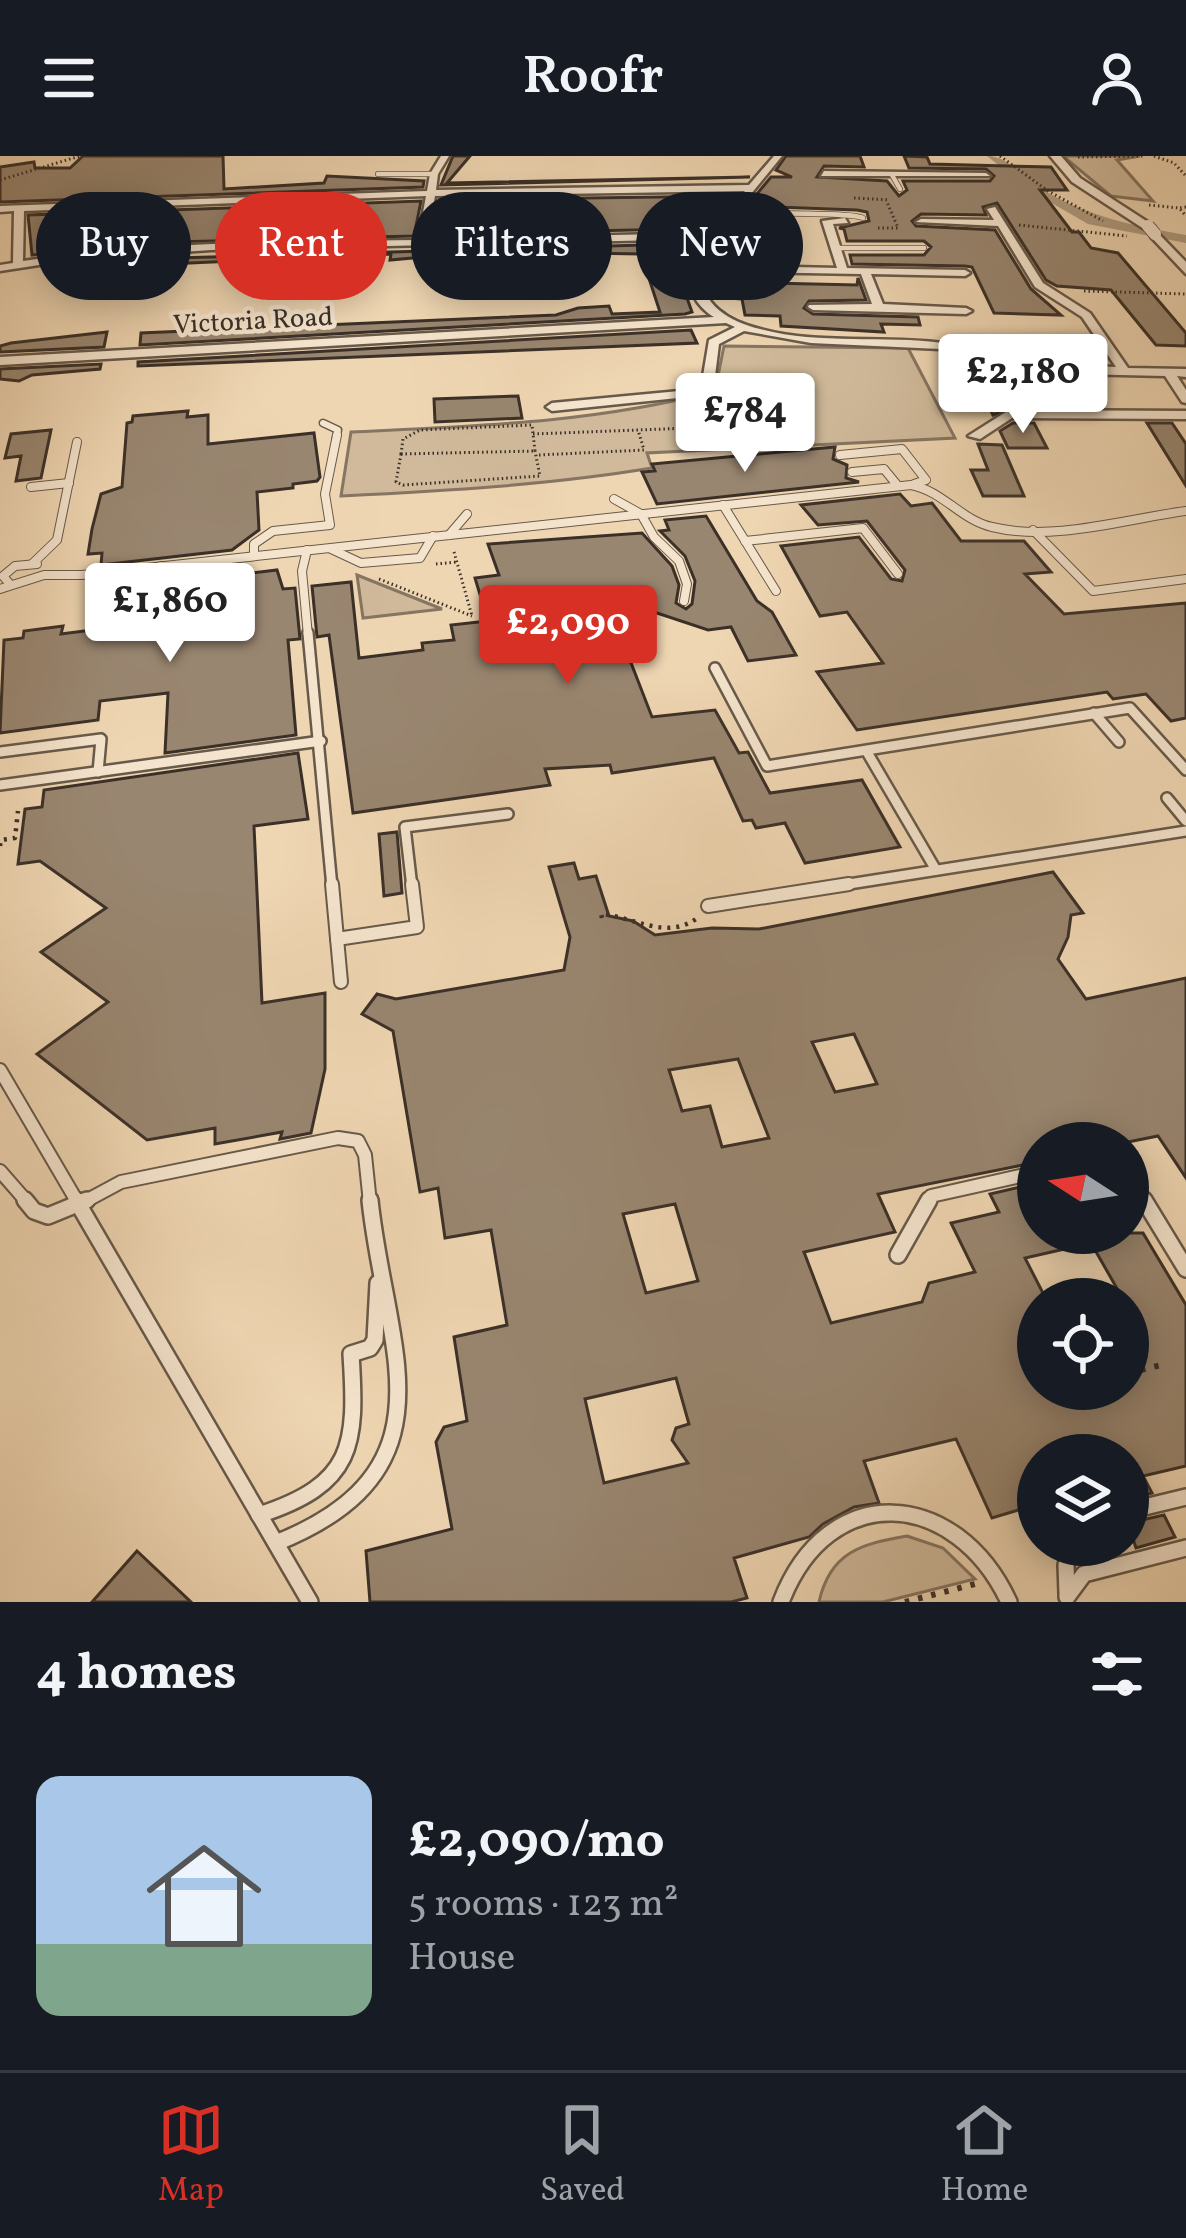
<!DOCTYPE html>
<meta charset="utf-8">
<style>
body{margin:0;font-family:Vollkorn,serif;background:#20242c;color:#f1f3f6;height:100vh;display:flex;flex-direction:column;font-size:45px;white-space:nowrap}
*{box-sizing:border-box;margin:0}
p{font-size:39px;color:#9ea1a6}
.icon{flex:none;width:66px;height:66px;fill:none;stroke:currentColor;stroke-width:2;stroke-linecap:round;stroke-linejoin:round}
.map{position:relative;height:1446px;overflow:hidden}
.sheet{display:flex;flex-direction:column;background:#171b24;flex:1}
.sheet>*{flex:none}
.top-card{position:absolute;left:36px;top:36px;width:1116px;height:108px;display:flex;gap:24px}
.needle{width:78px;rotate:282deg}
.tools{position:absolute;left:1017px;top:966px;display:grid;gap:24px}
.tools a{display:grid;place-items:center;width:132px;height:132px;border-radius:50%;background:#171b24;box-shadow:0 6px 30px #0003;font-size:60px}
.price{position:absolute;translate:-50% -102px;padding:0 27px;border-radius:12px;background:#fff;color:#222;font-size:39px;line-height:78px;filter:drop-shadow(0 3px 6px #0008)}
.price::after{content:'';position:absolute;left:50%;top:72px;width:36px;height:27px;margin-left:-18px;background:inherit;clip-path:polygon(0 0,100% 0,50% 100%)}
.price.current{background:#d93025;color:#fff}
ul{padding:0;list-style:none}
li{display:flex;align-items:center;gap:36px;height:300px;padding:0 36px}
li+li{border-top:3px solid #363941}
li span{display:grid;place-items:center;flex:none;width:336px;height:240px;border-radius:24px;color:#555}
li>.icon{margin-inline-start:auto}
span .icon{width:144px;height:144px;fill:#fffc;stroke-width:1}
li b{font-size:51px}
h2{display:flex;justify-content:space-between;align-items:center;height:144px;padding:0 36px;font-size:51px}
.pill{padding:0 42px;border-radius:54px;background:#171b24;box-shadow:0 6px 30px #0003;font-size:42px;line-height:108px}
.pill.current{background:#d93025;color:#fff}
header{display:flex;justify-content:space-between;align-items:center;height:156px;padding:0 36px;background:#171b24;font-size:54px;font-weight:600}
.tabs{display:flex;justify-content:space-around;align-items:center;height:168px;border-top:3px solid #363941;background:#171b24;font-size:33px;color:#9ea1a6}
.tabs a{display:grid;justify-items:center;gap:6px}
.tabs .current{color:#d93025}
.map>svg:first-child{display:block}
.green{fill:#d0ba9b;stroke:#867562;stroke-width:3}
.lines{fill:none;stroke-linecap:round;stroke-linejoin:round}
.canal{fill:#b29e83;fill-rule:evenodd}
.building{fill:#998670;stroke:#3b3028;stroke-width:3;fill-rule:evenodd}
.service-far5-casing{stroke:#685a4a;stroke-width:6}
.service-far4-casing{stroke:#685a4a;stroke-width:9}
.service-far3-casing{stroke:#685a4a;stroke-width:10}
.service-far2-casing{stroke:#685a4a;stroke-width:14}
.service-far1-casing{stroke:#685a4a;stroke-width:16}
.service-casing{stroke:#685a4a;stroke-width:20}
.minor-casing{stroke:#685a4a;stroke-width:5}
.tertiary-casing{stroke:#685a4a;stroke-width:5}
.path-far2{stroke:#3b3028;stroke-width:3;stroke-dasharray:1.5 3;stroke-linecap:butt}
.path-far1{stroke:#3b3028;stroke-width:4.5;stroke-dasharray:3 6;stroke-linecap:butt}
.path{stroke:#3b3028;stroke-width:6;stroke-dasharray:4.5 9;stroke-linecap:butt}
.service-far5{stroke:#f5e4cd;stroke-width:4.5}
.service-far4{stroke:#f5e4cd;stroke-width:6}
.service-far3{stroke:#f5e4cd;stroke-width:8}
.service-far2{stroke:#f5e4cd;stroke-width:9}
.service-far1{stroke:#f5e4cd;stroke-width:12}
.service{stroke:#f5e4cd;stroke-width:15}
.minor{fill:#f5e4cd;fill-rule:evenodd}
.tertiary{fill:#f5e4cd;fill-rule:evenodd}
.tertiary-bridge-casing{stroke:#685a4a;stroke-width:14;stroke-linecap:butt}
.tertiary-bridge{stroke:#f5e4cd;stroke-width:12}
.labels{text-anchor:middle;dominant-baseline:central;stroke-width:9;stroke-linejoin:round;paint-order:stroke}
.far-street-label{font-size:27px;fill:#3b3028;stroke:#f5e4cd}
</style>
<header><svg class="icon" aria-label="menu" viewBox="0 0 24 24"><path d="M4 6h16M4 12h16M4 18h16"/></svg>Roofr<svg class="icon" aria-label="person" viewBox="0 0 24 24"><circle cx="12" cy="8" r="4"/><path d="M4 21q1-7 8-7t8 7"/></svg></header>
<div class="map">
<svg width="1186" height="1446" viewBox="0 0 1186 1446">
<rect width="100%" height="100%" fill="#efd6b2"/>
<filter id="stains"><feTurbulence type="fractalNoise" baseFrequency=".00167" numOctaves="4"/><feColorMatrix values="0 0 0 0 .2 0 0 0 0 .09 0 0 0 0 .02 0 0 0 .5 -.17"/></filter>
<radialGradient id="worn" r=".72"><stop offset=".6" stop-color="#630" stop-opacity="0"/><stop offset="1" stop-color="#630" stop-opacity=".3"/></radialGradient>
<g class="green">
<path d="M1063,0H1140L1117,4L1153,45L1111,40Z"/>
<path d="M724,190L908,192L955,282L647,297L652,312C549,329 445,335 341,340L351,276C474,270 595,267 715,235Z"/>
<path d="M357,419L442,453L363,462Z"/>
<path d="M907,1380L943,1392L975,1423L883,1446H819C830,1396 861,1388 907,1380Z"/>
</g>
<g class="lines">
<path class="canal" d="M987,0C1006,0 1019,17 1034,28C1082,60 1131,69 1186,79V87L1088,68L1029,34Z"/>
</g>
<g class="building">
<path d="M83,0H223L224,33L324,27L327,20L424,25L423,31L0,46V11L34,6L35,12H70Z"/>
<path d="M453,0H470L447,27L750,21L441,29Z"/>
<path d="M786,0H860L864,11L824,10L817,21L887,25L899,40L907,34L903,25H990L994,20L986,13L909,12L904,0L927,1L930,8L1051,11L1067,34H1040L1072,76H1079L1091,92L1118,97L1186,177V190L1156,189L1111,134L1057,130L1046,124L997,47L983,51L986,59L921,58L912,65L916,70L995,74L1031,133L1061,159L994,157L972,111L965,110L852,108L850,99H924L931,91L924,85H847L844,73L839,72L869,65L867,56L857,54L747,50L771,21H792L776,14Z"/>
<path d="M735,40L722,55L701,54V63H685V73L433,78L439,44Z"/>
<path d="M421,45L414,80L171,86L32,99L28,59Z"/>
<path d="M680,88L682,128L692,156L685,158L140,189L141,177L556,159L578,152L609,150L612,158L660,156L641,98L583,97L572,102L512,103L513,96L468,97L390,104L391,98L148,109L149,105L138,103Z"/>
<path d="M727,120L769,121V127L857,129L858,122L866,144L809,145L804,152L813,158L918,161L920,169L881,168L884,176L781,170L780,160L745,159L742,143L730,142Z"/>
<path d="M691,174L697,187L138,210V206Z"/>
<path d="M107,176L104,191L0,196V190L11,187Z"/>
<path d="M101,208L100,213L32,219L19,225L0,223V213Z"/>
<path d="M976,223H1004L1017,250L993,259Z"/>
<path d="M518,240L522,262L435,266L434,243Z"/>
<path d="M188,255L187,261L208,259V288L314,277L320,321L317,325L293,328V332L257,336L259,374L232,394L101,409L102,397L88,398L92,373L101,338L122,331L127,267L132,266L133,260Z"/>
<path d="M1013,267H1034L1047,292H1008L1000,275Z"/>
<path d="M1147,267H1172L1186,288V330Z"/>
<path d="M51,274L41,322L16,325L21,300L5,302L11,278Z"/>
<path d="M978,288L1002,289L1024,340H983L971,314H988Z"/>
<path d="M835,291L833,303L847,309L846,322L859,326L657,348L642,316L655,315L652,308Z"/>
<path d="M900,338L911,350L932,347L961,385H1024L1051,416L1025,418L1064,458L1186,447V562L1171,565L1146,538L1113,543L1107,536L857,574L817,516L883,507L847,456L820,460L781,390L859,381L891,423L902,425L905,414L867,365L818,369L801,349Z"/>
<path d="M706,360L757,445L772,456L796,499L748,505L731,471L708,474L636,450L649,478L621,481L652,561L715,554L739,597L748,596L770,637L862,624L900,691L805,707L785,667L756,672L752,664L743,665L714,602L612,617L610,609L545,613L550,629L353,657L329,479L317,481L312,430L351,426L359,502L423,494L422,487L454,484L451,469L488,465L475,422L499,419L488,388L642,377L672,410L679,429L676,447L686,453L692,448L695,425L685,400L660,375L669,374L665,364Z"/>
<path d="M205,414L192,424L277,414L283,433L295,432L300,483L288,484L296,579L165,597L168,537L100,545L98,564L0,577L4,484L23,482L24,475L63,470L61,478L170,464V418Z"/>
<path d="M298,597L308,663L254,670L262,847L325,837V913L311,977L280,983L282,976L215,988V972L147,984L37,898L108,846L41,796L106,752L40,705L18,708L25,653L42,651L44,634Z"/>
<path d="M397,676L402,737L384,740L379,678Z"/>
<path d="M574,707L579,723L596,720L609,760L633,765L655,779L712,772L759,773L1053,716L1083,757L1071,759L1068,781L1058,803L1086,843L1186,822V1022L1158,980L1123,987H1038V1006L878,1038L895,1076L804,1096L831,1167L922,1146L929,1127L975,1116L951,1067L999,1056L990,1038L1038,1027V1077H1143L1186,1149V1310L1143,1320L1152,1337L1128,1343V1299H1038V1348L992,1362L956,1283L864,1305L879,1347L854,1351L823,1368L809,1381L734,1402L747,1442L731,1446H370L366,1395L452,1373L436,1286L444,1271L467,1265L454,1181L507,1169L491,1074L445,1082L438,1032L420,1036L393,875L362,858L377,838L396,843L564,814L570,781L549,711ZM854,878L877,928L835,936L812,886ZM738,903L769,982L722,991L710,950L682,955L669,914ZM675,1048L698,1125L646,1137L623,1058ZM1091,1087L1123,1143H1128V1233L1094,1238L1091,1233H1038V1143H1046L1025,1102ZM676,1222L689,1268L676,1272L672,1284L688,1307L604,1327L585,1243Z"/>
<path d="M1164,1359L1175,1381L1136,1392L1128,1367Z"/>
<path d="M137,1395L191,1446H92Z"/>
</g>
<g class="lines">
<g class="service-far5-casing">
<g id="service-far5">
<path d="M378,18H434"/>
<path d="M892,19L900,33"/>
<path d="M734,56C757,58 853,56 863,62"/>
<path d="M836,92H924"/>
</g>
</g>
<g class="service-far4-casing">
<path id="service-far4" d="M323,267L338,274L336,282"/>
</g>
<g class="service-far3-casing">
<g id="service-far3">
<path d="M840,299L902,293L926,324L914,328"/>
<path d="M852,316L884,313L898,330"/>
<path d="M31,331L69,327"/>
<path d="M614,343L641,358L654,381L679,405L687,428L684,445"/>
<path d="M723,349L776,435"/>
<path d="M1033,374L1093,435L1186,423"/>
<path d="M449,379L467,358"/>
<path d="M745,385L863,372L898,418"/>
<path d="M331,393L361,407L420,402L433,380"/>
<path d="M307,394L302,415L308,480"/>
<path d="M254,400V388L273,375L330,369L325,338L337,279"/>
<path d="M32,408L57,384L77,286"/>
<path d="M9,427L3,420L15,410L37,408"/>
<path d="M0,433L44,419H82L911,329C943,335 961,364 992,371C1053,386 1125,363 1186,355"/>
<path d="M157,451L161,410"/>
</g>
</g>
<g class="service-far2-casing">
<g id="service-far2">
<path d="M308,477L332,731"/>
<path d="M715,512L767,610L1130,552L1186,614"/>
<path d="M1094,557L1119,586"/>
<path d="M0,596L101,583L98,616"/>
<path d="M867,596L936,714"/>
<path d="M0,629L321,585"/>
<path d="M1167,642L1186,665"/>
<path d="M412,731L405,671L508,658"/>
<path d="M830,731L1186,675"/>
</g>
</g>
<g class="service-far1-casing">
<g id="service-far1">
<path d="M332,728L341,826"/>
<path d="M708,750L849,728"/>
<path d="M337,783L417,771L412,728"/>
<path d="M0,914L78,1047"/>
<path d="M0,1015L28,1047"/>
<path d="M1128,1019L1146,1047"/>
<path d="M82,1047L121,1026L338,982L358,985L365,999L370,1047"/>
<path d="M927,1047L931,1040L1038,1016"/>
</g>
</g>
<g class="service-casing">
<g id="service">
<path d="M25,1044L34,1055L48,1060L87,1044"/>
<path d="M76,1044L310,1446"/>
<path d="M1144,1044L1186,1113"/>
<path d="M898,1099L929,1044"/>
<path d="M1128,1355L1186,1341"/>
<path d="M259,1359C354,1328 357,1290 351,1198L370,1192L375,1184L378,1127"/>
<path d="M276,1387C460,1313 385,1192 370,1044"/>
<path d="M1067,1438L1066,1409L1073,1389"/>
<path d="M1067,1441L1084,1418L1186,1392"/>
<path d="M781,1446C828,1323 956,1332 1009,1446"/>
</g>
</g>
<g class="minor-casing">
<g id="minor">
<path d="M441,0H449L438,18L436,34L749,29L774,0H782L716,81L700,109L837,112L822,65L845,62L848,67L833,68L847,112L965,114L970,117L965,120L871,118L883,148L966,152L972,155L966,158L813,154L808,151L809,149L872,148L861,118L699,115C703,149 727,165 760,173C819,189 883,179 943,187C1001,195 1057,210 1116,211L1082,161L1035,131L998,70L916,66L921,63L994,64L987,53L995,51L1043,127L1090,157L1128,212L1186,213V221L1177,220L1186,234V247L1182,246L1165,220L1077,218L940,193L811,187L744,175L719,188L714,228L697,240L552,255L546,251L552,247L690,234L702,226L709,184L735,171L726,167L0,209V201L714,161C698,152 683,129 689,110C692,101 701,91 705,83L211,94L78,103L0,115V109L13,107L14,55L0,56V50L427,35L430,18ZM745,35L709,77L428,83L435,40ZM426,40L418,84C287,86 154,85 23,105L24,55Z"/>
<path d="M824,15L986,17L990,20H821Z"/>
<path d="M1009,254L1186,255V263L1012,262L980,283L968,280Z"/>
</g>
</g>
<g class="tertiary-casing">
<g id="tertiary">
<path d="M1050,0H1061L1080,22L1154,70L1144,73L1072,26Z"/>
<path d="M1155,74L1186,106V118L1151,81Z"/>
</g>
</g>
<g class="path-far2">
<path d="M1000,0L1048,35L1103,65"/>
<path d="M1154,0L1174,7L1186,20"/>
<path d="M1078,1L1144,0"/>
<path d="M0,24L80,0"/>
<path d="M854,42L890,44"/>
<path d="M1149,49L1179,52"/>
<path d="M1186,51L1179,52L1186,60"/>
<path d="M1019,69L1127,80"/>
<path d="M878,72H898L887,46"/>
<path d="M1084,135L1186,138"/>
<path d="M533,278L716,271"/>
<path d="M401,298L396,326L403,329L540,320L535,295"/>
<path d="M401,298L403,283L420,274L532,269L535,295"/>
<path d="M401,298L535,295"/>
<path d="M539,299L644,294L638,274"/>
<path d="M454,396L472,460"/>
<path d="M436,408L457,406"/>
<path d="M379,423L472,460"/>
</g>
<g class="path-far1">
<path d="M0,690L1,684L15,682L18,655"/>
<path d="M602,762L601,758C634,761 665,784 696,763"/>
</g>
<g class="path">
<path d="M1128,1217L1165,1208"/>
<path d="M905,1446L975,1428"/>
</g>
<use href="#service-far5" class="service-far5"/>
<use href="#service-far4" class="service-far4"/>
<use href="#service-far3" class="service-far3"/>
<use href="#service-far2" class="service-far2"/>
<use href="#service-far1" class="service-far1"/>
<use href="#service" class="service"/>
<use href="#minor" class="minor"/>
<use href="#tertiary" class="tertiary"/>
<g class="tertiary-bridge-casing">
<path id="tertiary-bridge" d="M1148,70L1155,78"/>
</g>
<use href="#tertiary-bridge" class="tertiary-bridge"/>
</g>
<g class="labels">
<g class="far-street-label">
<text transform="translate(253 166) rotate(-3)">Victoria Road</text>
</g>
</g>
<rect width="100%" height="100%" filter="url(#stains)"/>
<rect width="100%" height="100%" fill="url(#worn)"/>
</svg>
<div class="tools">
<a><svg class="needle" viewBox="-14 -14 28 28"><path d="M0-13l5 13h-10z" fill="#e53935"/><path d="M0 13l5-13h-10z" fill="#9ea1a6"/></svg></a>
<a><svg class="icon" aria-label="locate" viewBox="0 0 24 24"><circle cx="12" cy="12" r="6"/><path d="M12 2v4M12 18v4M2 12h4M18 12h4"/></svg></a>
<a><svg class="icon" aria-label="layers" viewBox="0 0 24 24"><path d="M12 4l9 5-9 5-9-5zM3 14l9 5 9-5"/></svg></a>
</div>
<b class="price" style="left:1023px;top:280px">£2,180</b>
<b class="price" style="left:745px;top:319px">£784</b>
<b class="price" style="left:170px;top:509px">£1,860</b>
<b class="price current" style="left:568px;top:531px">£2,090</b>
<div class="top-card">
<a class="pill">Buy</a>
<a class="pill current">Rent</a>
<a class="pill">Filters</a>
<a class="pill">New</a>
</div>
</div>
<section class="sheet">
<h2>4 homes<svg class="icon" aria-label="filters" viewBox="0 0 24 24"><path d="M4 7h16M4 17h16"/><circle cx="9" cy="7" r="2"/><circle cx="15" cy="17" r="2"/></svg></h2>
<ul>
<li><span style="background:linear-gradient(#a9c7e8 70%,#7fa58c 0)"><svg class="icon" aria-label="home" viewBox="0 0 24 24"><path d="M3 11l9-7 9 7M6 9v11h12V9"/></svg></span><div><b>£2,090/mo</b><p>5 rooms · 123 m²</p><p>House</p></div></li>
</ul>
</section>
<nav class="tabs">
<a class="current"><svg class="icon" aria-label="map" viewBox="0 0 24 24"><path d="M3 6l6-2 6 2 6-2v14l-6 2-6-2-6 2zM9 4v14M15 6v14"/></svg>Map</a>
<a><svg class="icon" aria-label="saved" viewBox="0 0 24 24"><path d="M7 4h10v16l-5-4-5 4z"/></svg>Saved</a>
<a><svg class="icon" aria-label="home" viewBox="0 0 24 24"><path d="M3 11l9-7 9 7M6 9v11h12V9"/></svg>Home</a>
</nav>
